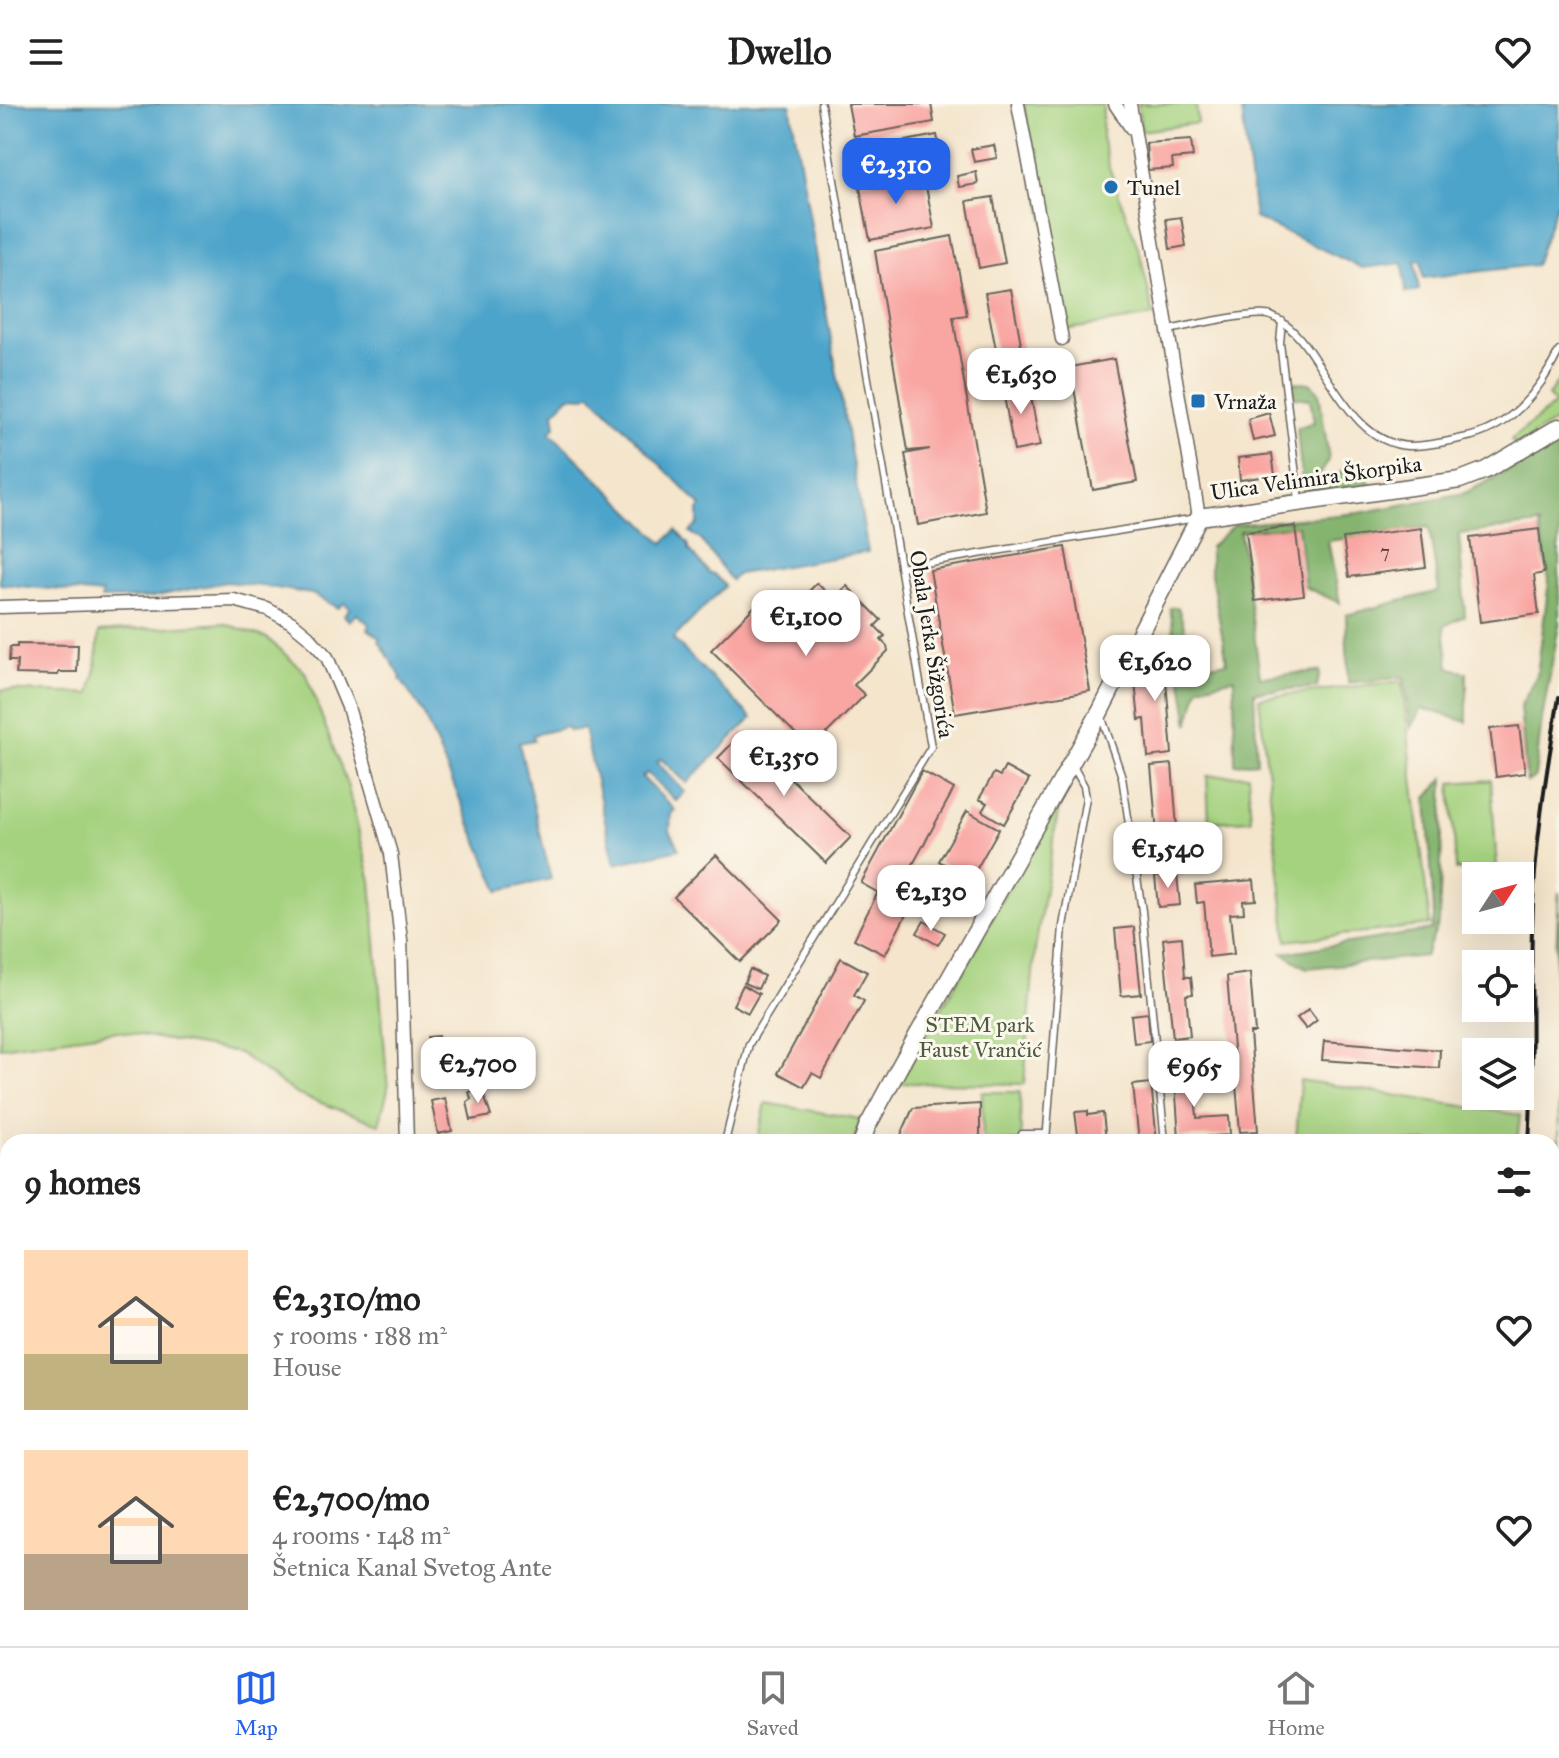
<!DOCTYPE html>
<meta charset="utf-8">
<style>
body{margin:0;font-family:"IM FELL Great Primer",serif;background:#f2f2f2;color:#222;height:100vh;display:flex;flex-direction:column;font-size:30px;white-space:nowrap}
*{box-sizing:border-box;margin:0}
p{font-size:26px;color:#767676}
.icon{flex:none;width:44px;height:44px;fill:none;stroke:currentColor;stroke-width:2;stroke-linecap:round;stroke-linejoin:round}
.map{position:relative;flex:1;overflow:hidden}
.drawer{position:absolute;left:0px;top:1030px;width:1560px;height:512px;display:flex;flex-direction:column;background:#fff;border-radius:24px 24px 0 0;box-shadow:0 8px 32px #0002}
.drawer>*{flex:none}
.needle{width:52px;rotate:54deg}
.controls{position:absolute;left:1462px;top:758px;display:grid;gap:16px}
.controls a{display:grid;place-items:center;width:72px;height:72px;border-radius:0px;background:#fff;box-shadow:0 8px 32px #0002;font-size:40px}
.price{position:absolute;translate:-50% -68px;padding:0 18px;border-radius:16px;background:#fff;color:#222;font-size:26px;line-height:52px;filter:drop-shadow(0 2px 4px #0008)}
.price::after{content:'';position:absolute;left:50%;top:48px;width:24px;height:18px;margin-left:-12px;background:inherit;clip-path:polygon(0 0,100% 0,50% 100%)}
.price.current{background:#2563eb;color:#fff}
ul{padding:0;list-style:none}
li{display:flex;align-items:center;gap:24px;height:200px;padding:0 24px}
li span{display:grid;place-items:center;flex:none;width:224px;height:160px;border-radius:0px;color:#555}
li>.icon{margin-inline-start:auto}
span .icon{width:96px;height:96px;fill:#fffc;stroke-width:1}
li b{font-size:34px}
h2{display:flex;justify-content:space-between;align-items:center;height:96px;padding:0 24px;font-size:34px}
header{display:flex;justify-content:space-between;align-items:center;height:104px;padding:0 24px;background:#fff;font-size:36px;font-weight:700}
.menu{display:flex;justify-content:space-around;align-items:center;height:112px;border-top:2px solid #e0e0e0;background:#fff;font-size:22px;color:#767676}
.menu a{display:grid;justify-items:center;gap:4px}
.menu .current{color:#2563eb}
.map>svg:first-child{display:block}
.green{fill:#a5d27f;stroke:#60774e;stroke-width:2}
.forest{fill:#84b46e;stroke:#506845;stroke-width:2}
.water{fill:#4ea4ca;stroke:#356073;stroke-width:2}
.building{fill:#f9a5a2}
.lines{fill:none;stroke-linecap:round;stroke-linejoin:round}
.service-casing{stroke:#68625a;stroke-width:9}
.minor-casing{stroke:#68625a;stroke-width:15}
.tertiary-casing{stroke:#68625a;stroke-width:19}
.primary-casing{stroke:#68625a;stroke-width:23}
.service{stroke:#fff;stroke-width:6}
.minor{stroke:#fff;stroke-width:12}
.tertiary{stroke:#fff;stroke-width:16}
.primary{stroke:#f3c26a;stroke-width:20}
.rail{stroke:#1c1c1c;stroke-width:4}
.poi-dot{fill:#1f6fb2;stroke:#fbf7ec;stroke-width:3}
.labels{text-anchor:middle;dominant-baseline:central;stroke-width:6;stroke-linejoin:round;paint-order:stroke}
.number-label{font-size:18px;fill:#533e3e}
.poi-label{font-size:22px;fill:#1c1c1c;stroke:#fbf7ec;text-anchor:start}
.street-label{font-size:22px;fill:#1c1c1c;stroke:#fbf7ec}
.park-label{font-size:22px;fill:#4c5c3f;stroke:#fbf7ec}
</style>
<header><svg class="icon" aria-label="menu" viewBox="0 0 24 24"><path d="M4 6h16M4 12h16M4 18h16"/></svg>Dwello<svg class="icon" aria-label="heart" viewBox="0 0 24 24"><path d="M12 20l-8-8c-3-5 5-10 8-4 3-6 11-1 8 4z"/></svg></header>
<div class="map">
<svg width="1559" height="1542" viewBox="0 0 1559 1542">
<rect width="100%" height="100%" fill="#fbf7ec"/>
<filter id="ink" filterUnits="userSpaceOnUse"><feTurbulence type="fractalNoise" baseFrequency=".0125" numOctaves="2"/><feDisplacementMap in="SourceGraphic" scale="16" xChannelSelector="R" yChannelSelector="G"/><feConvolveMatrix kernelMatrix="1 2 1 2 8 2 1 2 1" color-interpolation-filters="sRGB"/></filter>
<filter id="wash" filterUnits="userSpaceOnUse"><feTurbulence type="fractalNoise" baseFrequency=".006" numOctaves="4" result="noise"/><feDisplacementMap in="SourceGraphic" scale="32" xChannelSelector="R" yChannelSelector="G"/><feGaussianBlur stdDeviation="1.8" result="paint"/><feColorMatrix in="noise" values="0 0 0 0 0 0 0 0 0 0 0 0 0 0 0 0 0 1.4 0 .05"/><feComposite in="paint" operator="in"/></filter>
<g filter="url(#wash)">
<rect width="100%" height="100%" fill="#f4e5cc"/>
<g class="green">
<path d="M1024,0H1103L1102,33L1109,63L1140,149L1154,212L1063,226Z"/>
<path d="M1138,0H1196L1198,19L1141,27Z"/>
<path d="M1559,276V315L1516,342L1511,336L1555,300L1548,292Z"/>
<path d="M223,519L267,534L305,568L347,680L371,777L388,986L379,1020L296,990L239,949L118,927L0,943V586L90,590L96,564L99,528Z"/>
<path d="M1402,577L1430,821L1287,837L1259,594Z"/>
<path d="M1248,671L1251,716L1209,718L1207,672Z"/>
<path d="M1491,676L1497,764L1456,766L1451,679Z"/>
<path d="M1060,696L1035,845L1024,980L899,979L970,855L1049,707Z"/>
<path d="M1300,976L1520,1011L1517,1038H1296Z"/>
<path d="M982,988H1020L1021,1038H983Z"/>
<path d="M766,999L861,1015L854,1038H757Z"/>
<path d="M0,1096L8,1097V1202H0Z"/>
<path d="M1559,1292V1522H1552V1306Z"/>
<path d="M2,1487H8V1534H98L97,1542L0,1540Z"/>
<path d="M1063,1534H1230L1221,1542H1062Z"/>
<path d="M1279,1534H1382L1381,1542H1271Z"/>
</g>
<g class="forest">
<path d="M1293,278L1310,279L1319,288L1329,356L1320,371L1321,377L1334,376L1345,363L1361,370L1374,383L1303,390L1297,324L1314,318L1310,295L1294,293Z"/>
<path d="M1559,341V521L1542,615L1535,673L1527,678L1520,603L1537,571L1549,477L1539,420L1459,430L1465,512L1444,522L1449,563L1467,569V618L1422,604L1411,625L1404,573L1348,579L1346,511L1439,487L1429,423L1328,437L1340,499L1305,483L1298,422L1240,427L1260,573L1320,567L1317,583L1254,588L1257,658L1235,660L1234,574L1199,583L1189,620L1170,504L1178,503L1197,563L1227,558L1210,465V443L1234,421L1359,409L1465,389Z"/>
<path d="M1444,674L1439,819L1425,852L1307,864L1283,849L1432,826L1434,814L1427,694Z"/>
<path d="M1559,788V1190L1558,1191L1552,1176V1072L1559,1030L1555,868Z"/>
</g>
<g class="water">
<path d="M0,0H790L868,448L738,470L731,476L700,435L690,428L698,420V406L701,402L590,289L585,293L570,292L554,308L556,322L550,328L663,439L676,426L689,441V445L710,470H714L725,482L673,535L752,614L687,679L661,655L657,658L685,688L676,697L647,669L642,673L675,706L671,710L670,727L679,745L615,760L584,625L569,627L567,623L533,631L534,636L519,639L551,775L499,787L423,609L400,575L401,573L379,537L380,535L368,525L370,521L357,510L349,517L344,511L350,504L344,499L338,504L312,490L270,483L226,478L148,494L101,495L102,490L0,480Z"/>
<path d="M1241,0H1559V94L1535,161L1423,174L1421,156L1415,157L1419,186L1406,189L1403,159L1362,164L1255,114Z"/>
</g>
<g id="blocks">
<g class="building">
<path d="M848,0H931L934,18L854,32Z"/>
<path d="M937,31L941,51L860,66L856,46Z"/>
<path d="M1191,36L1193,53L1172,55L1173,64L1148,66L1146,39Z"/>
<path d="M994,41L997,54L974,58L971,45Z"/>
<path d="M923,67L934,124L870,136L859,79Z"/>
<path d="M976,68L978,80L959,83L957,72Z"/>
<path d="M993,93L1005,159L979,164L967,97Z"/>
<path d="M1181,113L1186,142L1170,145L1166,115Z"/>
<path d="M952,132L967,211L953,213L986,408L918,421L905,350L930,345L908,347L875,147Z"/>
<path d="M1011,185L1023,251L998,256L985,189Z"/>
<path d="M1114,255L1137,378L1093,386L1070,263Z"/>
<path d="M1028,276L1040,342L1014,347L1002,281Z"/>
<path d="M1269,309L1275,332L1253,337L1248,315Z"/>
<path d="M1272,350L1275,371L1240,376L1238,354Z"/>
<path d="M1295,422L1304,491L1255,497L1246,428Z"/>
<path d="M1421,424L1426,463L1349,473L1343,434Z"/>
<path d="M1539,425L1544,469L1534,471L1539,510L1480,518L1470,434Z"/>
<path d="M1065,443L1090,587L955,610L930,466Z"/>
<path d="M817,479L833,495L847,482L881,516L875,522L885,532L881,536L887,542L888,547L854,581L865,591L811,645L711,546L768,489L788,509Z"/>
<path d="M1145,539H1163L1172,650L1148,653L1145,615L1139,616L1135,578H1148Z"/>
<path d="M17,540L78,541L77,568H59L58,571L16,570L17,557H9L10,543H17Z"/>
<path d="M1519,622L1525,669L1496,673L1490,625Z"/>
<path d="M743,628L851,733L826,759L718,654Z"/>
<path d="M1172,660L1180,762L1160,764L1151,662Z"/>
<path d="M1005,663L1029,676L1004,720L982,707L987,699L979,695L994,669L1000,672Z"/>
<path d="M922,667L954,685L893,797L861,779Z"/>
<path d="M967,707L999,725L971,775L939,757Z"/>
<path d="M716,751L782,816L740,858L674,793Z"/>
<path d="M948,768L971,780L960,801L955,799L953,803L935,793Z"/>
<path d="M1177,770L1180,801L1158,803L1155,772Z"/>
<path d="M1254,776L1256,796L1243,797L1244,809L1230,810L1234,850L1209,853L1204,798L1197,799L1195,781Z"/>
<path d="M877,790L908,807L885,851L854,835Z"/>
<path d="M924,817L945,829L938,841L917,829Z"/>
<path d="M1134,823L1141,890L1121,892L1115,825Z"/>
<path d="M1182,833L1185,873H1191L1193,890L1186,891L1190,932L1173,934L1163,835Z"/>
<path d="M841,854L867,868L854,891L864,897L821,974L812,969L804,983L778,969Z"/>
<path d="M750,865L764,872L758,885L744,879Z"/>
<path d="M1250,869L1255,929H1250L1258,1027L1240,1028L1227,872Z"/>
<path d="M743,881L759,890L748,909L733,901Z"/>
<path d="M1309,905L1317,916L1306,925L1297,914Z"/>
<path d="M1148,909L1150,937L1134,939L1131,911Z"/>
<path d="M438,932L442,960L433,962L428,933Z"/>
<path d="M1324,937L1440,946L1439,964L1322,956Z"/>
<path d="M1193,961L1197,1014L1229,1012L1230,1031L1179,1034L1174,962Z"/>
<path d="M1151,979L1157,1038H1139L1133,981Z"/>
<path d="M482,985L491,1012L471,1016L467,998L471,995L469,988Z"/>
<path d="M445,994L452,1027L438,1030L431,997Z"/>
<path d="M980,1000V1038H898L913,1004Z"/>
<path d="M1088,1007V1011L1103,1009L1106,1038H1079L1075,1008Z"/>
<rect x="231" y="1534" width="34" height="8"/>
<path d="M274,1534H307L308,1542H273Z"/>
<rect x="321" y="1534" width="26" height="8"/>
<path d="M414,1534H454V1542H415Z"/>
<path d="M561,1534H638V1537L561,1542Z"/>
<path d="M773,1534H805L806,1542H774Z"/>
<path d="M832,1534H870L871,1542H832Z"/>
</g>
</g>
</g>
<g filter="url(#ink)">
<use href="#blocks" fill-opacity="0" stroke="#68625a" stroke-width="2"/>
<g class="lines">
<g class="service-casing">
<g id="service">
<path d="M1282,217L1280,239L1299,396"/>
<path d="M1169,226C1187,222 1258,206 1271,212C1290,220 1303,237 1314,254C1337,287 1362,340 1409,342C1427,342 1446,338 1463,334C1509,326 1540,287 1559,247"/>
<path d="M900,463L1196,414"/>
<path d="M1101,611L1122,673L1142,807L1165,1038"/>
<path d="M1022,1030H1046"/>
<path d="M725,1038L749,940L931,643L821,0"/>
<path d="M1046,1038L1063,822L1086,694L1084,682L1073,662"/>
<path d="M525,1534L526,1542"/>
<path d="M1479,1540L1528,1542"/>
<path d="M1042,1542L1044,1534"/>
</g>
</g>
<g class="minor-casing">
<g id="minor">
<path d="M1018,0L1062,235"/>
<path d="M1115,0L1131,24"/>
<path d="M1130,0L1199,413"/>
<path d="M0,503L234,496L267,505L291,518L308,532L327,553L348,603L391,750L401,836L407,1038"/>
</g>
</g>
<g class="tertiary-casing">
<g id="tertiary">
<path d="M862,1038L867,1023L901,960L1100,608L1199,413L1460,376L1486,366L1559,323"/>
<path d="M0,1082L8,1083"/>
<path d="M663,1542L668,1534"/>
</g>
</g>
<g class="primary-casing">
<g id="primary">
<path d="M1552,1267L1559,1254"/>
<path d="M1445,1542L1447,1534"/>
</g>
</g>
<use href="#service" class="service"/>
<use href="#minor" class="minor"/>
<use href="#tertiary" class="tertiary"/>
<use href="#primary" class="primary"/>
<g class="rail">
<path d="M1529,1038C1534,966 1530,895 1532,824C1534,746 1546,669 1559,593"/>
<path d="M1240,1542L1249,1534"/>
</g>
</g>
</g>
<g class="poi-dot">
<circle cx="1111" cy="83" r="8"/>
<rect x="1190" y="289" width="16" height="16" rx="4"/>
</g>
<g class="labels">
<g class="number-label">
<text x="1385" y="448">7</text>
</g>
<g class="poi-label">
<text x="1127" y="83">Tunel</text>
<text x="1214" y="297">Vrnaža</text>
</g>
<g class="street-label">
<text transform="translate(1316 374) rotate(-8)">Ulica Velimira Škorpika</text>
<text transform="translate(932 540) rotate(81)">Obala Jerka Šižgorića</text>
</g>
<g class="park-label">
<text x="980" y="920">STEM park<tspan x="980" dy="25">Faust Vrančić</tspan></text>
</g>
</g>
</svg>
<div class="controls">
<a><svg class="needle" viewBox="-14 -14 28 28"><path d="M0-13l5 13h-10z" fill="#e53935"/><path d="M0 13l5-13h-10z" fill="#767676"/></svg></a>
<a><svg class="icon" aria-label="locate" viewBox="0 0 24 24"><circle cx="12" cy="12" r="6"/><path d="M12 2v4M12 18v4M2 12h4M18 12h4"/></svg></a>
<a><svg class="icon" aria-label="layers" viewBox="0 0 24 24"><path d="M12 4l9 5-9 5-9-5zM3 14l9 5 9-5"/></svg></a>
</div>
<b class="price current" style="left:896px;top:102px">€2,310</b>
<b class="price" style="left:1021px;top:312px">€1,630</b>
<b class="price" style="left:806px;top:554px">€1,100</b>
<b class="price" style="left:1155px;top:599px">€1,620</b>
<b class="price" style="left:784px;top:694px">€1,350</b>
<b class="price" style="left:1168px;top:786px">€1,540</b>
<b class="price" style="left:931px;top:829px">€2,130</b>
<b class="price" style="left:478px;top:1001px">€2,700</b>
<b class="price" style="left:1194px;top:1005px">€965</b>
<section class="drawer">
<h2>9 homes<svg class="icon" aria-label="filters" viewBox="0 0 24 24"><path d="M4 7h16M4 17h16"/><circle cx="9" cy="7" r="2"/><circle cx="15" cy="17" r="2"/></svg></h2>
<ul>
<li><span style="background:linear-gradient(#ffd9b3 65%,#c2b280 0)"><svg class="icon" aria-label="home" viewBox="0 0 24 24"><path d="M3 11l9-7 9 7M6 9v11h12V9"/></svg></span><div><b>€2,310/mo</b><p>5 rooms · 188 m²</p><p>House</p></div><svg class="icon" aria-label="heart" viewBox="0 0 24 24"><path d="M12 20l-8-8c-3-5 5-10 8-4 3-6 11-1 8 4z"/></svg></li>
<li><span style="background:linear-gradient(#ffd9b3 65%,#b9a48a 0)"><svg class="icon" aria-label="home" viewBox="0 0 24 24"><path d="M3 11l9-7 9 7M6 9v11h12V9"/></svg></span><div><b>€2,700/mo</b><p>4 rooms · 148 m²</p><p>Šetnica Kanal Svetog Ante</p></div><svg class="icon" aria-label="heart" viewBox="0 0 24 24"><path d="M12 20l-8-8c-3-5 5-10 8-4 3-6 11-1 8 4z"/></svg></li>
</ul>
</section>
</div>
<nav class="menu">
<a class="current"><svg class="icon" aria-label="map" viewBox="0 0 24 24"><path d="M3 6l6-2 6 2 6-2v14l-6 2-6-2-6 2zM9 4v14M15 6v14"/></svg>Map</a>
<a><svg class="icon" aria-label="saved" viewBox="0 0 24 24"><path d="M7 4h10v16l-5-4-5 4z"/></svg>Saved</a>
<a><svg class="icon" aria-label="home" viewBox="0 0 24 24"><path d="M3 11l9-7 9 7M6 9v11h12V9"/></svg>Home</a>
</nav>
